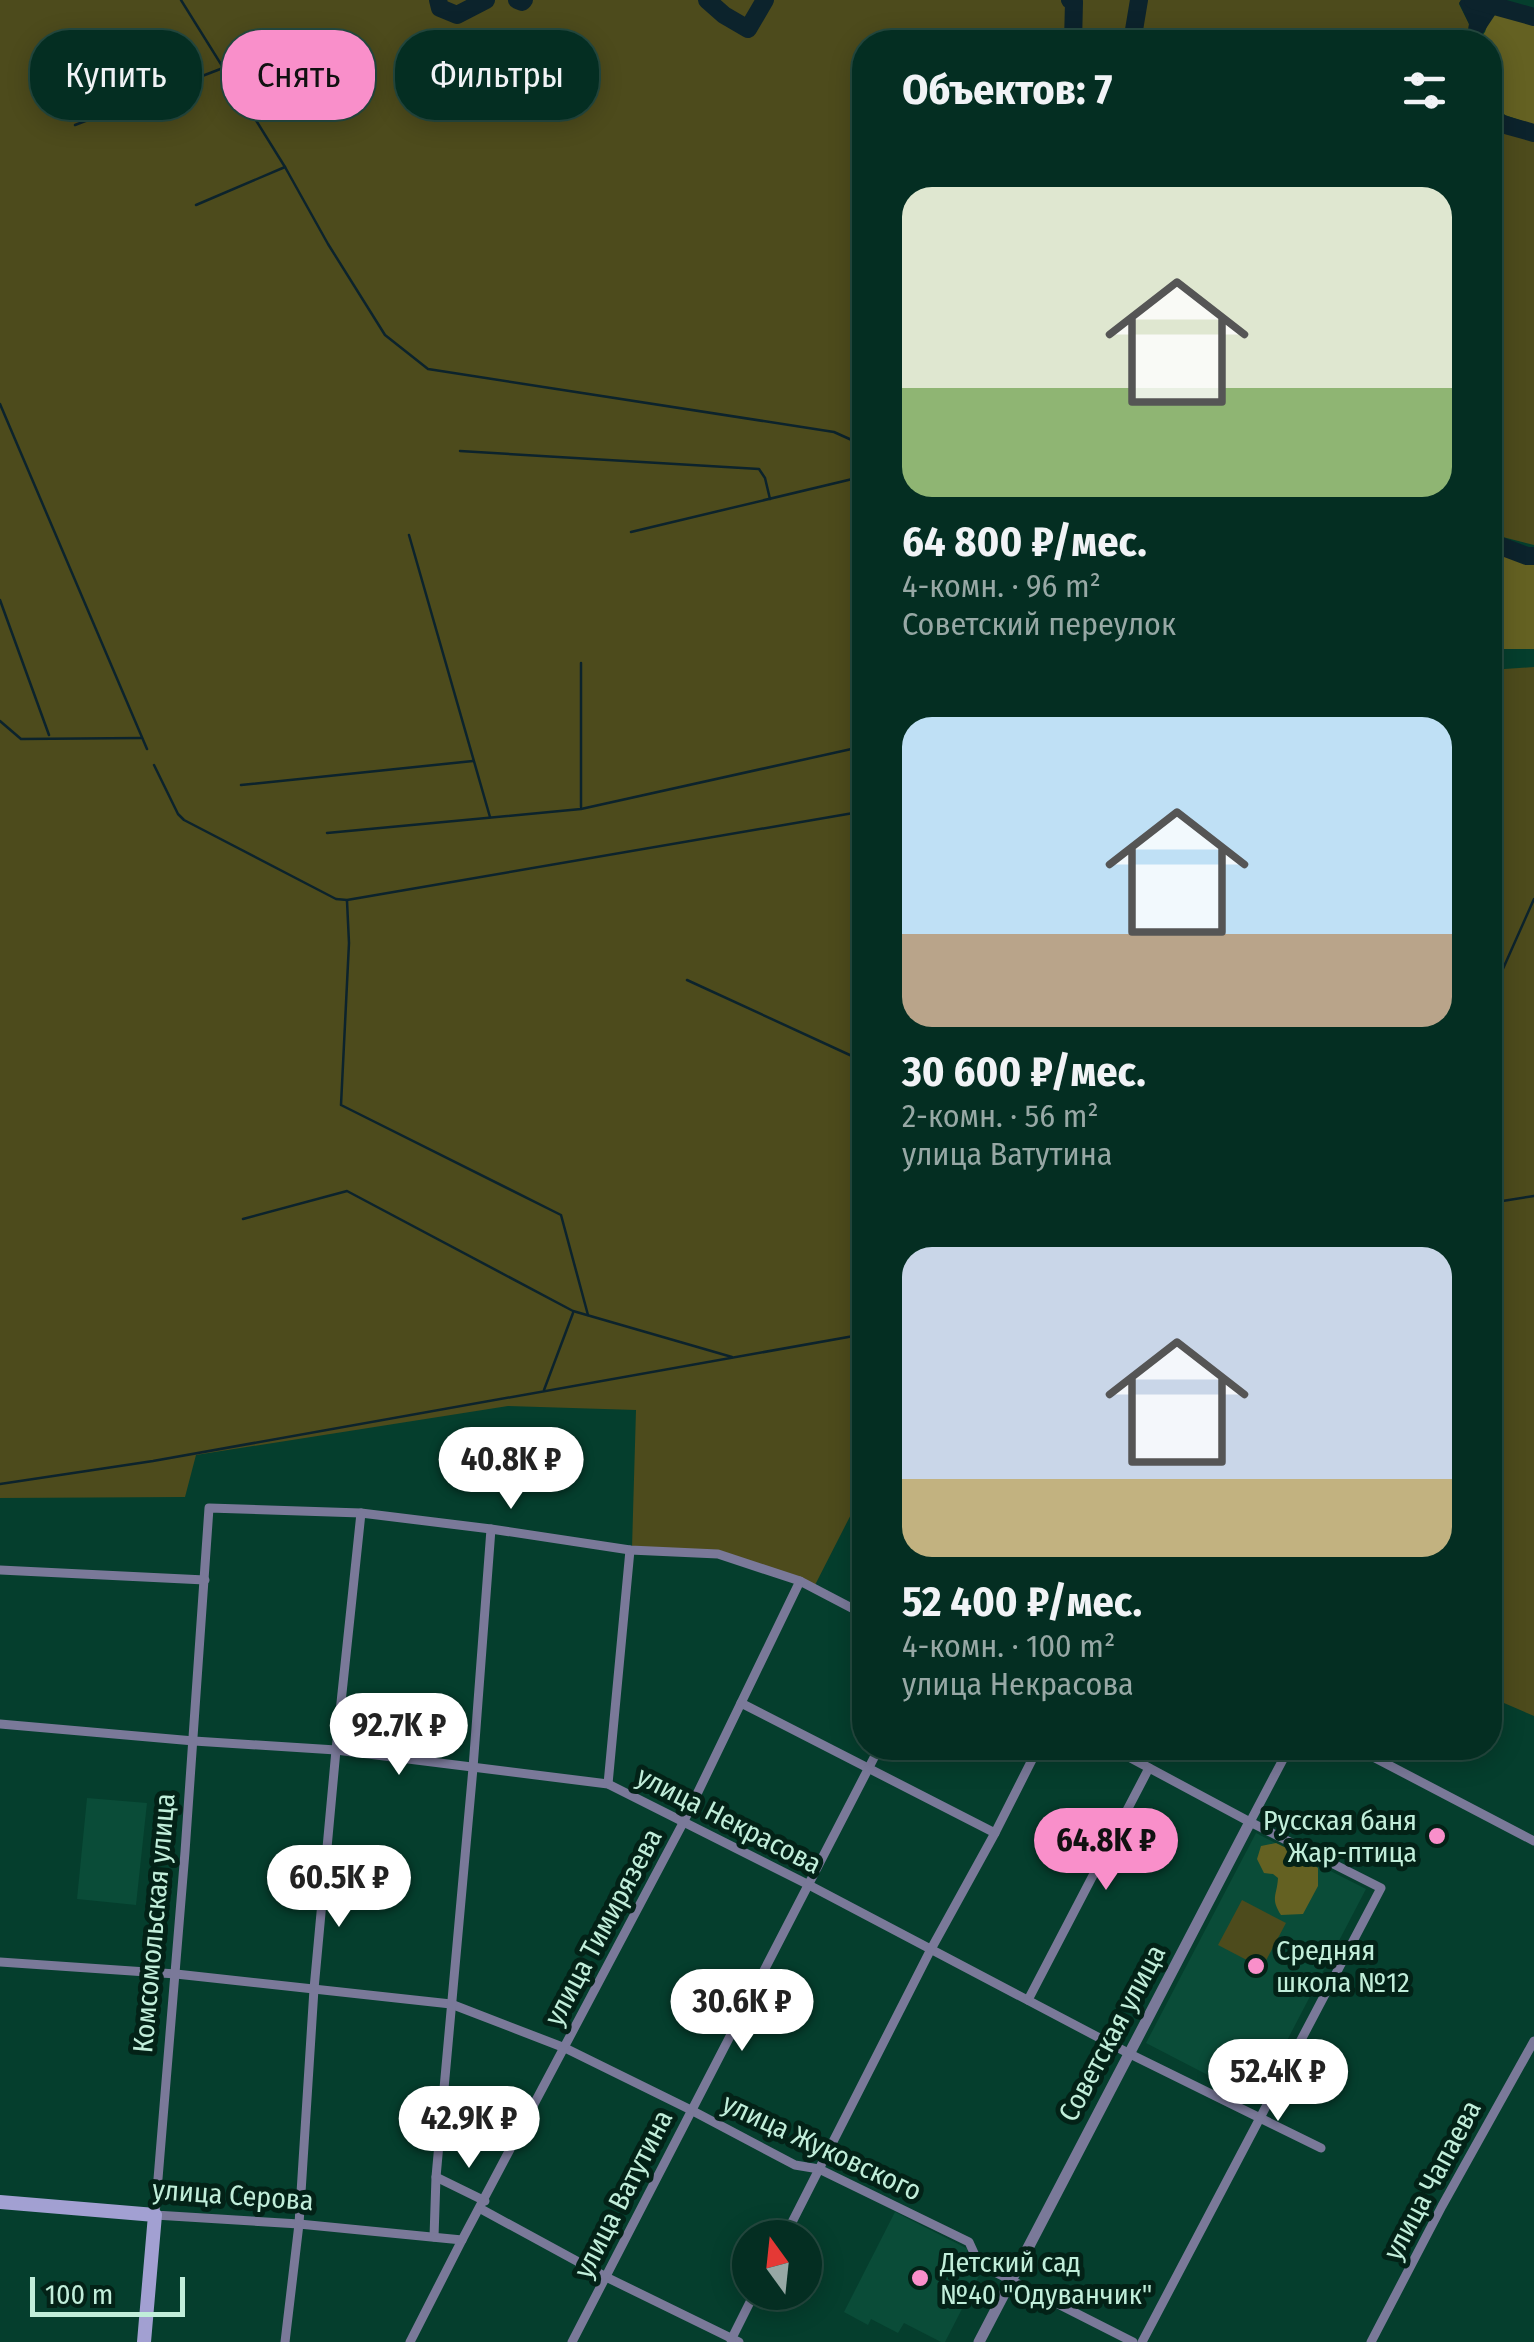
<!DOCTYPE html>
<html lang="ru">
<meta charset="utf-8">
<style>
body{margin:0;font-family:"Fira Sans Condensed",sans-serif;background:#0d362a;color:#f1f3f6;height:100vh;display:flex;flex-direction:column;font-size:38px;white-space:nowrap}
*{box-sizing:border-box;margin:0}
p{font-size:32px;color:#97a8a5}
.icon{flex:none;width:55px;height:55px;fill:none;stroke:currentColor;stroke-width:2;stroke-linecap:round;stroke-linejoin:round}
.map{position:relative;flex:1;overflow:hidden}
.drawer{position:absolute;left:852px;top:30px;width:650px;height:1730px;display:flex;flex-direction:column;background:#042e22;border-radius:40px;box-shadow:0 5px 25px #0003,0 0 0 2px #254a40}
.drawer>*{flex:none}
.top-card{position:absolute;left:30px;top:30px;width:672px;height:90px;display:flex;gap:20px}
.needle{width:65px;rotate:345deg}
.fabs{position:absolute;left:732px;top:2220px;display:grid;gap:20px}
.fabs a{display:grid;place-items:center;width:90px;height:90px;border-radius:50%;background:#042e22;box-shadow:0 5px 25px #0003,0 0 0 2px #254a40;font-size:50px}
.scale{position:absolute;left:30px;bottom:25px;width:155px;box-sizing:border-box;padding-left:10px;border:5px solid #c1eeda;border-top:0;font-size:28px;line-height:35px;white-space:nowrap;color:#c1eeda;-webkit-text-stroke:8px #032217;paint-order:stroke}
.price{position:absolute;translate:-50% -85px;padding:0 22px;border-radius:35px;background:#fff;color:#222;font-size:32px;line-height:65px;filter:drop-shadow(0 2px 5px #0008)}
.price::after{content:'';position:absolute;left:50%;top:60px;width:30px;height:22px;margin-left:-15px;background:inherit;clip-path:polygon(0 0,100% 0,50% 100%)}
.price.on{background:#f98fca;color:#111}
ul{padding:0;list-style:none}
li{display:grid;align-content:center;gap:20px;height:530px;padding:0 50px}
li span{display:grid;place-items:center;height:310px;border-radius:30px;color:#555}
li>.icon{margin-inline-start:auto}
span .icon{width:180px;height:180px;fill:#fffc;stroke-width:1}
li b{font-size:42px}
h2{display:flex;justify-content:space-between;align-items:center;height:120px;padding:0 50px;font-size:42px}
.chip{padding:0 35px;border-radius:40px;background:#042e22;box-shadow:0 5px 25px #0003,0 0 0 2px #254a40;font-size:35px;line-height:90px}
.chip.on{background:#f98fca;color:#111}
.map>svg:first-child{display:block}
.built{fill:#0a4c38}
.green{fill:#4d4b1c}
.forest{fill:#646122}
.water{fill:#0c232c}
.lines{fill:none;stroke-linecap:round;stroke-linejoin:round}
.stream{stroke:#0c232c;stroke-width:2.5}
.river{stroke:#0c232c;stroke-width:18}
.minor{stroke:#7a7999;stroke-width:9}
.tertiary{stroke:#7a7999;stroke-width:11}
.secondary{stroke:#a2a0d2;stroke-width:14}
.poi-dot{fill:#f98fca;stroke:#032217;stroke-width:4}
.labels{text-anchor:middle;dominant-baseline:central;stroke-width:10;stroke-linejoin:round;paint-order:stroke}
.street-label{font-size:28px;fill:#c1eeda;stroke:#032217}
.poi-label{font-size:28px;fill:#c1eeda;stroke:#032217;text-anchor:start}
</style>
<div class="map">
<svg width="1534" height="2342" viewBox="0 0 1534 2342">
<rect width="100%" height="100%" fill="#053e2d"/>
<g class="built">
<path d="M87,1798L147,1803L136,1905L77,1899Z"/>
<path d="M1256,1833L1366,1889L1256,2100L1146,2043Z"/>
<path d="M895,2212L968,2249L964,2258L983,2268L945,2342H941L904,2323L898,2333L871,2319L868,2325L844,2312Z"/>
</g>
<g class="green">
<path d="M0,0H1461L1459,4L1469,24L1468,42H865V1487L815,1585L718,1550L632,1548L636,1410L508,1406L196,1455L185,1497L0,1498Z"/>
<path d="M1490,115L1502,124L1534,133V545L1499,536L1490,529Z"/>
<path d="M1534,667V1716L1490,1697V670Z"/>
<path d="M1242,1900L1286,1923L1262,1968L1218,1945Z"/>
</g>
<g class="forest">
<path d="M1493,8L1534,11V125L1505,115L1490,105V42H1477L1485,32Z"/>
<path d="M1490,548L1534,556V649H1490Z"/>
<path d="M1276,1843L1303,1856L1318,1868V1886L1303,1914L1281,1915C1270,1898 1277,1896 1278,1878L1273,1874L1264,1873L1257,1859L1261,1846Z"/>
</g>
<path class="water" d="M1461,0H1489L1534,8V16L1495,15L1477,42H1466L1469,24L1459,3Z"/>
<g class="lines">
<g class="stream">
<path d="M181,0L285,167L328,244L385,335L428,369L834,432L865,446"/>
<path d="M75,125L223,68"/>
<path d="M196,205L285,167"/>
<path d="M0,404L147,749"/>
<path d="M460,451L759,469L765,478L770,499"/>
<path d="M631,532L865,476"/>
<path d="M409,535L490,817"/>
<path d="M0,600L49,735"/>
<path d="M581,663V807"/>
<path d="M0,721L21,739L141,738"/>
<path d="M154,765L178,814L184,820L336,899L347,900L865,811"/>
<path d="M241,785L473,761"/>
<path d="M327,833L581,809L865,746"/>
<path d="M347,901L349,943L341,1105L561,1215L588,1315"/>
<path d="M687,980L865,1062"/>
<path d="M1490,998L1534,899"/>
<path d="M1490,1203L1534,1196"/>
<path d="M243,1219L347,1191L573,1311L732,1357"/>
<path d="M544,1390L573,1313"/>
<path d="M0,1484L153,1461L865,1334"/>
</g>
<g class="river">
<path d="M438,0L440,8L457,15L486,0"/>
<path d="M517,0L522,2L524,0"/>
<path d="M707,0L724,15L748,29L765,0"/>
<path d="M1070,0L1074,2L1073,42"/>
<path d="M1473,0L1534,17"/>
<path d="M1132,42L1139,0"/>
<path d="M1490,115L1502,124L1534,133"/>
<path d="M1490,542L1527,556H1534"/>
</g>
<g class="minor">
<path d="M0,1570L205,1580"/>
<path d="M741,1703L995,1833"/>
<path d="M0,1724L194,1741L336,1750L608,1784L807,1884L1130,2054L1321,2148"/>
<path d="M1112,1748L1250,1822L1381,1888L1142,2342"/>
<path d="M1356,1748L1534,1841"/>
<path d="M608,1784L630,1550"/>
<path d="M1250,1822L1289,1748"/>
<path d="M0,1962L176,1974L451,2004L565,2048L691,2110L795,2165L819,2169L969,2242L979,2264L1133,2342"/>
<path d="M1028,2000L1149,1768"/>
<path d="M436,2177L485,2201"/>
<path d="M481,2209L606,2277L739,2342"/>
<path d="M434,2237L436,2177L473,1768L491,1529"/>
<path d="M784,2238L930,1951L995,1833L1038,1748"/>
<path d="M462,2240L299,2224L155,2215L185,1852L209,1508L361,1513L491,1529L630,1550L718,1554L800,1581L865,1615"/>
<path d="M731,2340L755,2292"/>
<path d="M285,2342L299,2224L314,1989L336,1750L361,1513"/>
<path d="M410,2342L462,2240L683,1823L800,1581"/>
<path d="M572,2342L879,1748"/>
<path d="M1371,2342L1442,2206L1534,2041"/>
</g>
<path class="tertiary" d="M979,2342L1250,1822"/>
<path class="secondary" d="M0,2202L155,2215L144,2342"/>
</g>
<g class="poi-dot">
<circle cx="1437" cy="1836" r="10"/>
<circle cx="1256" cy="1966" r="10"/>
<circle cx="920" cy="2278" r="10"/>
</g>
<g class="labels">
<g class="street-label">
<text transform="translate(729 1820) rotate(27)">улица Некрасова</text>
<text transform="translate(154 1923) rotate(-85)">Комсомольская улица</text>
<text transform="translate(603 1927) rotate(-62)">улица Тимирязева</text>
<text transform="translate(1112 2033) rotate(-62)">Советская улица</text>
<text transform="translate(822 2147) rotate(25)">улица Жуковского</text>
<text transform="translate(1432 2180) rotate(-62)">улица Чапаева</text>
<text transform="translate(623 2194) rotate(-63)">улица Ватутина</text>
<text transform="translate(233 2195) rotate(4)">улица Серова</text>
</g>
<g class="poi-label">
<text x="1417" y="1820" text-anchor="end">Русская баня<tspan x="1417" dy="32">Жар-птица</tspan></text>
<text x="1276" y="1950">Средняя<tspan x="1276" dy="32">школа №12</tspan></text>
<text x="940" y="2262">Детский сад<tspan x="940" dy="32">№40 "Одуванчик"</tspan></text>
</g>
</g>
</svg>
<div class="fabs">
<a><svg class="needle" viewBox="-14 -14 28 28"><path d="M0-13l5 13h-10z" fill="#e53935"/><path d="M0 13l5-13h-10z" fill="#97a8a5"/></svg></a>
</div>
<div class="scale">100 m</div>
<b class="price" style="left:511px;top:1512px">40.8K ₽</b>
<b class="price" style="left:399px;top:1778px">92.7K ₽</b>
<b class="price on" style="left:1106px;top:1893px">64.8K ₽</b>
<b class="price" style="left:339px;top:1930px">60.5K ₽</b>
<b class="price" style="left:742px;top:2054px">30.6K ₽</b>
<b class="price" style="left:1278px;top:2124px">52.4K ₽</b>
<b class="price" style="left:469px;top:2171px">42.9K ₽</b>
<div class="top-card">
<a class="chip">Купить</a>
<a class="chip on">Снять</a>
<a class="chip">Фильтры</a>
</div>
<section class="drawer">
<h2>Объектов: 7<svg class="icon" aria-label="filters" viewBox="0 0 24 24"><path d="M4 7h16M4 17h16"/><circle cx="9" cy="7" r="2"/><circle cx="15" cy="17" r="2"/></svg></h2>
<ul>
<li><span style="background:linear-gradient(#dfe7d0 65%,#8fb573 0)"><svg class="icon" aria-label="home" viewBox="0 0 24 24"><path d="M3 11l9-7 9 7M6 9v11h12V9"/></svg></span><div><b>64 800 ₽/мес.</b><p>4-комн. · 96 m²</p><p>Советский переулок</p></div></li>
<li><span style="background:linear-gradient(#bfe0f5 70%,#b9a48a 0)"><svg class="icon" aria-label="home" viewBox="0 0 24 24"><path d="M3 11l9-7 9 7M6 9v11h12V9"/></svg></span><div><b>30 600 ₽/мес.</b><p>2-комн. · 56 m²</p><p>улица Ватутина</p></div></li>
<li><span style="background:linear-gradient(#c9d6e8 75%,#c2b280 0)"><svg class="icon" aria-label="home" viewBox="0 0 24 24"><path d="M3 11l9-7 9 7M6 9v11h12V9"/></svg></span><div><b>52 400 ₽/мес.</b><p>4-комн. · 100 m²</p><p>улица Некрасова</p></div></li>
</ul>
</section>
</div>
